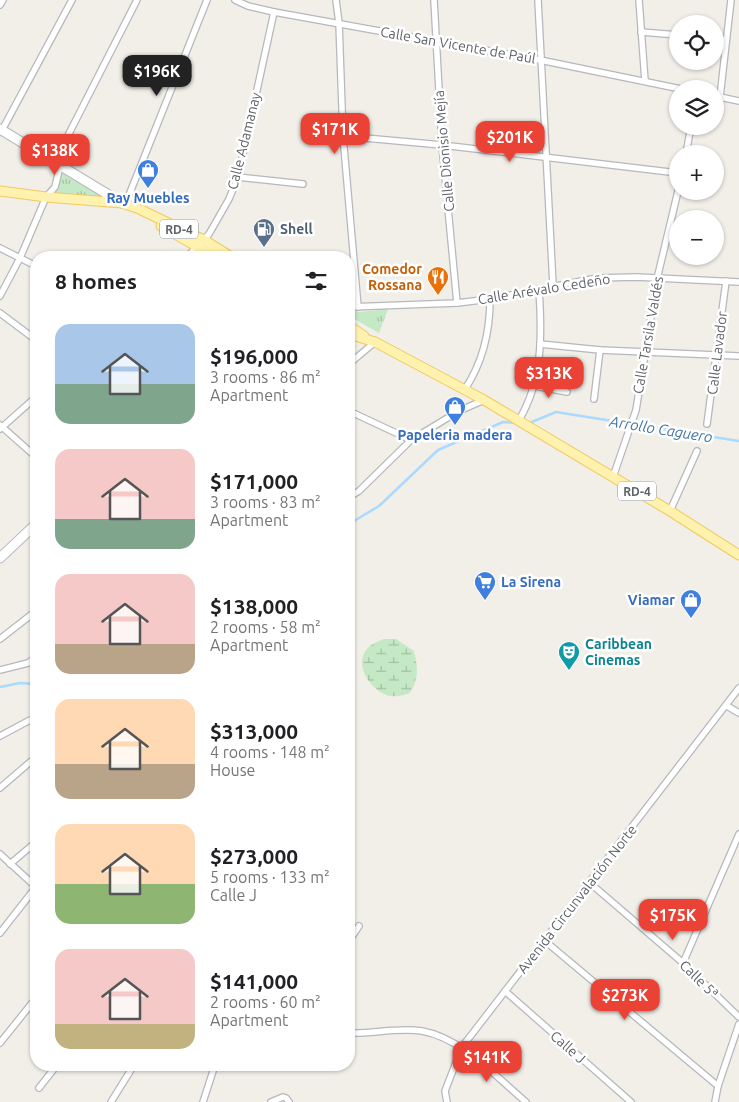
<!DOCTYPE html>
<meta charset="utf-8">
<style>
body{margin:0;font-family:Ubuntu,sans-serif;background:#f2f2f2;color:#202124;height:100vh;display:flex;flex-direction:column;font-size:19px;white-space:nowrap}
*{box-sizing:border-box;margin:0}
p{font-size:16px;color:#757577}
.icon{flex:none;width:28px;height:28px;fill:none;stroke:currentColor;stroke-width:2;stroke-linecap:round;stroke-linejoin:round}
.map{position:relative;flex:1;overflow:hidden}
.details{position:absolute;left:30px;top:251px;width:325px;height:820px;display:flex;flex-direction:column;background:#fff;border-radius:20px;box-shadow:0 1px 4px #0004}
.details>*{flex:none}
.tools{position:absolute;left:669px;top:15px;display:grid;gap:10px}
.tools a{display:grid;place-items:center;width:55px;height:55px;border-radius:50%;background:#fff;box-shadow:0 1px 4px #0004;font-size:25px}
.price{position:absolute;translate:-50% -42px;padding:0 11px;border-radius:10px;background:#ea4335;color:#fff;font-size:16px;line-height:32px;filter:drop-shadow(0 1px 2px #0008)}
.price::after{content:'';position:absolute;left:50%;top:30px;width:15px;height:11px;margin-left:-8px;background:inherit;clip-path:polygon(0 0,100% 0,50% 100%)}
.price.on{background:#222;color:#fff}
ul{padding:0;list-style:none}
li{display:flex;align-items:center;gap:15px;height:125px;padding:0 25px}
li span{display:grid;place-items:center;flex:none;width:140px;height:100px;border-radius:15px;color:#555}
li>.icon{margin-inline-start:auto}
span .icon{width:60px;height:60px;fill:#fffc;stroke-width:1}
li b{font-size:21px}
h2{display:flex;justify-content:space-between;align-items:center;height:60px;padding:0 25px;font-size:21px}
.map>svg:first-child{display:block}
.grass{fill:url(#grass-tufts)}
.wetland{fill:url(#wetland-marsh)}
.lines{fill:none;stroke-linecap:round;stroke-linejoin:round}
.stream{stroke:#aadaff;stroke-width:2.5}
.minor-casing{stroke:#b5b8bc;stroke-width:8}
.secondary-casing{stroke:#b6babf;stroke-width:11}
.primary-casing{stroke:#f2c960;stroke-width:11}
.minor{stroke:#fff;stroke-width:5.5}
.secondary{stroke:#fff;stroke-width:9}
.primary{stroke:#fff2af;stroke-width:9}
.labels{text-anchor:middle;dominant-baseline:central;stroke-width:5;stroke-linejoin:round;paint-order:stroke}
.shield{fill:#fff;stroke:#8f9295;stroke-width:1}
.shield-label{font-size:12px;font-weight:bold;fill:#5f6368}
.street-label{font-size:14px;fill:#5f6368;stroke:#fff}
.shop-label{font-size:14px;font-weight:bold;fill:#366cbe;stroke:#fff}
.service-label{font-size:14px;font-weight:bold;fill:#4e5e75;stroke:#fff;text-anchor:start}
.food-label{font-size:14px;font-weight:bold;fill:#c56008;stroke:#fff;text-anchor:end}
.culture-label{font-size:14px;font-weight:bold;fill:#0d838f;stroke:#fff;text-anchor:start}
.water-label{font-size:15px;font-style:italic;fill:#4174aa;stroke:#fff}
</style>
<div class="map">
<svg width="739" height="1102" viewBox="0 0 739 1102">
<defs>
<pattern id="grass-tufts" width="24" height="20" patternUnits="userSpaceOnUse" patternTransform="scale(1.25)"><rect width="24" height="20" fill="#c5e8c5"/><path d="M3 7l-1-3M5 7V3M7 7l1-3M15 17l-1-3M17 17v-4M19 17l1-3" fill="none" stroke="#a3c0a4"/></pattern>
<pattern id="wetland-marsh" width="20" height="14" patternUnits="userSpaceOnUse" patternTransform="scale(1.25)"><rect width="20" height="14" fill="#c5e8c5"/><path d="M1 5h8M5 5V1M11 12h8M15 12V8" fill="none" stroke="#a3c0a4"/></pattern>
</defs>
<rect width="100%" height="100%" fill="#f1efe8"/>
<g class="grass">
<path d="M60,166L122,203L48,195L52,191Z"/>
<path d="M388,309L379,333L349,316V310L359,312Z"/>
</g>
<path class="wetland" d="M384,639H396L414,651C418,667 419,679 410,693C402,696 392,698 384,694C369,687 354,664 367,649C371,644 378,641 384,639Z"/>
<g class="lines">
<g class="stream">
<path d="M527,424L556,412L739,441"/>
<path d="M349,524L379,506L438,450L503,422L517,423"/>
<path d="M0,687L20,683L36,684"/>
</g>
<g class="minor-casing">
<g id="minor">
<path d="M235,0L248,6L274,12L540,60L681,89"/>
<path d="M336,0L339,23L343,136L358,307"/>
<path d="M434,0L442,145L457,303"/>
<path d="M538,0L553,285"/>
<path d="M639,0L645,81"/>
<path d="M0,5L3,0"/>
<path d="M641,32L678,35"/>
<path d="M715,39L726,40"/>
<path d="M715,96L739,101"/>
<path d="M720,97L731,0"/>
<path d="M1,132L72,0"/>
<path d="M343,136L442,145L678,173"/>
<path d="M686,154L691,126"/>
<path d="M54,163L137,0"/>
<path d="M238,177L303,184"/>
<path d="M122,203L129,195L207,0"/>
<path d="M0,248L36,266"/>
<path d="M186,258L209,234L229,199L238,177L274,12"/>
<path d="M0,296L20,258L46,197L55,187L60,166"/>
<path d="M349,307L457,303L490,299L597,278L636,277L739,282"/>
<path d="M0,313L36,340"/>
<path d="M540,344L600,350L739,356"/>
<path d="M349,364L375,342"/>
<path d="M535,386L567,392"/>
<path d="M465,389C483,362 490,331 490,299"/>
<path d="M594,399L600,350"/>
<path d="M349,411L411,440"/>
<path d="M519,420C543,380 542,334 539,289"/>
<path d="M707,424L726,281"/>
<path d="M0,425L36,457"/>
<path d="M0,429L36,397"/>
<path d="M613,477L636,410L657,279L678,191"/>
<path d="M349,497L359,491L411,440L459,411L484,400"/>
<path d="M670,511L697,451"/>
<path d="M0,639L36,611"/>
<path d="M0,670L28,663L36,657"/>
<path d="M727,706L739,713"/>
<path d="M0,736L30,720L36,722"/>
<path d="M0,788L36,757"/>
<path d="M0,854L36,887"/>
<path d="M10,864L36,842"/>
<path d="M590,883L683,963L739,1017"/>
<path d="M0,933L36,887"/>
<path d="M349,941L359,926"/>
<path d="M545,941L718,1086"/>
<path d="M683,963L739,834"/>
<path d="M505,991L631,1102"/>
<path d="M349,1033C373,1034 398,1027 422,1031C462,1038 496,1077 526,1102"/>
<path d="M0,1043L36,998"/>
<path d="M39,1088L57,1065"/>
<path d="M111,1102L134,1065"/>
<path d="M203,1102L215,1065"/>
<path d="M271,1102L283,1097L286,1098L289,1102"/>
<path d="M447,1102L445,1091L462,1047L739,688"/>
<path d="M715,1102L718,1086L739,1024"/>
</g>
</g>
<g class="secondary-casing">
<g id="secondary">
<path d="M0,129L122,203"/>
<path d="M0,558L36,524"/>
</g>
</g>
<g class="primary-casing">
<g id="primary">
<path d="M0,191L46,197L122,203L137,208L204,240L233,258"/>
<path d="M161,226L217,258"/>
<path d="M349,326L364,336"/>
<path d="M349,334L375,342L484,400L670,511L739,555"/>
</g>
</g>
<use href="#minor" class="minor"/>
<use href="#secondary" class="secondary"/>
<use href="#primary" class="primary"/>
</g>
<defs>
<g id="shop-pin" transform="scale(1.125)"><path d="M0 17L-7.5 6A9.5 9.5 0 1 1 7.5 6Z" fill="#3f7fe0" stroke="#fff"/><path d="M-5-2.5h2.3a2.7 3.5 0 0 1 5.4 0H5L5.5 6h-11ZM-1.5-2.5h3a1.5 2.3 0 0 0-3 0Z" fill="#fff"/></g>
<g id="fuel-pin" transform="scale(1.125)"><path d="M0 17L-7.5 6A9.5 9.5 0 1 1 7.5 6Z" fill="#5c6f8a" stroke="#fff"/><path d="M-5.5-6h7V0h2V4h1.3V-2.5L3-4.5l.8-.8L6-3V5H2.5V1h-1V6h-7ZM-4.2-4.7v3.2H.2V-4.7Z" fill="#fff"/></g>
<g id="restaurant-pin" transform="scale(1.125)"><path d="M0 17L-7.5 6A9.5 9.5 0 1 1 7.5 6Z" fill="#e8710a" stroke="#fff"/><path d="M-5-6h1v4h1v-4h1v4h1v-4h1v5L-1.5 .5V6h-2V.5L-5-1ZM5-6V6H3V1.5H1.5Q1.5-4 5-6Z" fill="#fff"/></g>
<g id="supermarket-pin" transform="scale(1.125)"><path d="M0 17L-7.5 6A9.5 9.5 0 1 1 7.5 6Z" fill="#3f7fe0" stroke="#fff"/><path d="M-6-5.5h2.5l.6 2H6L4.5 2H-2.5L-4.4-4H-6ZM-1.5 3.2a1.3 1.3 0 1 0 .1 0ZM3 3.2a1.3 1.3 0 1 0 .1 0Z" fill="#fff"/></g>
<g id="theatre-pin" transform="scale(1.125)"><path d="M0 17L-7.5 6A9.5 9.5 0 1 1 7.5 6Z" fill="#0f9aa8" stroke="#fff"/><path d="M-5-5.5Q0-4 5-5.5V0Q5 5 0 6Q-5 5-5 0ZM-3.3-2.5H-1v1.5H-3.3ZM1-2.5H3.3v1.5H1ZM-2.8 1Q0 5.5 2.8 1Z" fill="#fff"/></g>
</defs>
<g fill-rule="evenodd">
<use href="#shop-pin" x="148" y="170"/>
<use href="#fuel-pin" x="264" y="229"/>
<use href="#restaurant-pin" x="438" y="277"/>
<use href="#shop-pin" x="455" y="407"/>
<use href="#supermarket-pin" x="485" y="582"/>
<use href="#shop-pin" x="691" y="600"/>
<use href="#theatre-pin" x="569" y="652"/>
</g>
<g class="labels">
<g class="shield">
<rect x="160" y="219.5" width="38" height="19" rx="4"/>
<rect x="618" y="481.5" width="38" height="19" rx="4"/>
</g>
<g class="shield-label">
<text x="179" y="229">RD-4</text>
<text x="637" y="491">RD-4</text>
</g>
<g class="street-label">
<text transform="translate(458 45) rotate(10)">Calle San Vicente de Paúl</text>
<text transform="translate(244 141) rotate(-76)">Calle Adamanay</text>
<text transform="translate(444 151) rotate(-95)">Calle Dionisio Mejía</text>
<text transform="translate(544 289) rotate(-9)">Calle Arévalo Cedeño</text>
<text transform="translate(648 335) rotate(-80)">Calle Tarsila Valdés</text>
<text transform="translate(717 353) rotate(-83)">Calle Lavador</text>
<text transform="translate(577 899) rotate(-52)">Avenida Circunvalación Norte</text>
<text transform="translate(699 979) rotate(44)">Calle 5ª</text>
<text transform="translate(568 1047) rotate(41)">Calle J</text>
</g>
<g class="shop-label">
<text x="148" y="198">Ray Muebles</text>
<text x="455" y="435">Papeleria madera</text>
<text x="501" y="582" text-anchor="start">La Sirena</text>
<text x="675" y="600" text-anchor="end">Viamar</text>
</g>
<g class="service-label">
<text x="280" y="229">Shell</text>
</g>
<g class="food-label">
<text x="422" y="269">Comedor<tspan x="422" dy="16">Rossana</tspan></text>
</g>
<g class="culture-label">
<text x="585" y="644">Caribbean<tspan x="585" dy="16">Cinemas</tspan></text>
</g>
<g class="water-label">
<text transform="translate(661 429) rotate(9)">Arrollo Caguero</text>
</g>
</g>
</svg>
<div class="tools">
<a><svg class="icon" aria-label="locate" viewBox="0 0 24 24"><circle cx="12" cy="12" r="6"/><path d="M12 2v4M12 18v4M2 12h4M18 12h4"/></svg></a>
<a><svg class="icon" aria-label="layers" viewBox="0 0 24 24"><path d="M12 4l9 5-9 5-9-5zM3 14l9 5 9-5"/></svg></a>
<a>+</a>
<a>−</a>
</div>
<b class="price on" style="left:157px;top:97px">$196K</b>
<b class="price" style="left:335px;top:155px">$171K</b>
<b class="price" style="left:510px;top:163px">$201K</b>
<b class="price" style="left:55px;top:176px">$138K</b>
<b class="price" style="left:549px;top:399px">$313K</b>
<b class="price" style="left:673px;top:941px">$175K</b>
<b class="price" style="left:625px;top:1021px">$273K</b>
<b class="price" style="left:487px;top:1083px">$141K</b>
<section class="details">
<h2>8 homes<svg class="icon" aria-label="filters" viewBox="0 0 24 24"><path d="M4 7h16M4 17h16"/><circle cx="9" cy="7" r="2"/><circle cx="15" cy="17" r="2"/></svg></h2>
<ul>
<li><span style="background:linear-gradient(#a9c7e8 60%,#7fa58c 0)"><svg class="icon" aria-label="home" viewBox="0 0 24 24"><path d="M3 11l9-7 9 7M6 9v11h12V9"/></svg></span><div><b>$196,000</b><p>3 rooms · 86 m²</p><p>Apartment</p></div></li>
<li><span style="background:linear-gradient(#f6c9c9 70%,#7fa58c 0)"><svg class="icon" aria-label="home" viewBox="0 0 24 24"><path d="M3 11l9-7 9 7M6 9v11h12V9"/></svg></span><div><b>$171,000</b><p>3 rooms · 83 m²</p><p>Apartment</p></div></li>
<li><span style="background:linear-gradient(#f6c9c9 70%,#b9a48a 0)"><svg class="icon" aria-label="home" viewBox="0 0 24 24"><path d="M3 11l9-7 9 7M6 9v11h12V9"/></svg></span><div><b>$138,000</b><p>2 rooms · 58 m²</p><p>Apartment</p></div></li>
<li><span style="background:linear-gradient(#ffd9b3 65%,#b9a48a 0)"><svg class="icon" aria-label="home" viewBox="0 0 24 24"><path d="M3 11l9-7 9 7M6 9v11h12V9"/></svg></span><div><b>$313,000</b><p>4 rooms · 148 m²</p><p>House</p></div></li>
<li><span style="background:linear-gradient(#ffd9b3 60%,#8fb573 0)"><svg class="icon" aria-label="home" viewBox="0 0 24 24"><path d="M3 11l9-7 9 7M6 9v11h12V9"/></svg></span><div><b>$273,000</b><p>5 rooms · 133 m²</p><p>Calle J</p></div></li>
<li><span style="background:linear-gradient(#f6c9c9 75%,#c2b280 0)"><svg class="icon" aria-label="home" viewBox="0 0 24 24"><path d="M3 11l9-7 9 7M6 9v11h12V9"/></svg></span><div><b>$141,000</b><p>2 rooms · 60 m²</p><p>Apartment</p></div></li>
</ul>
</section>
</div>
